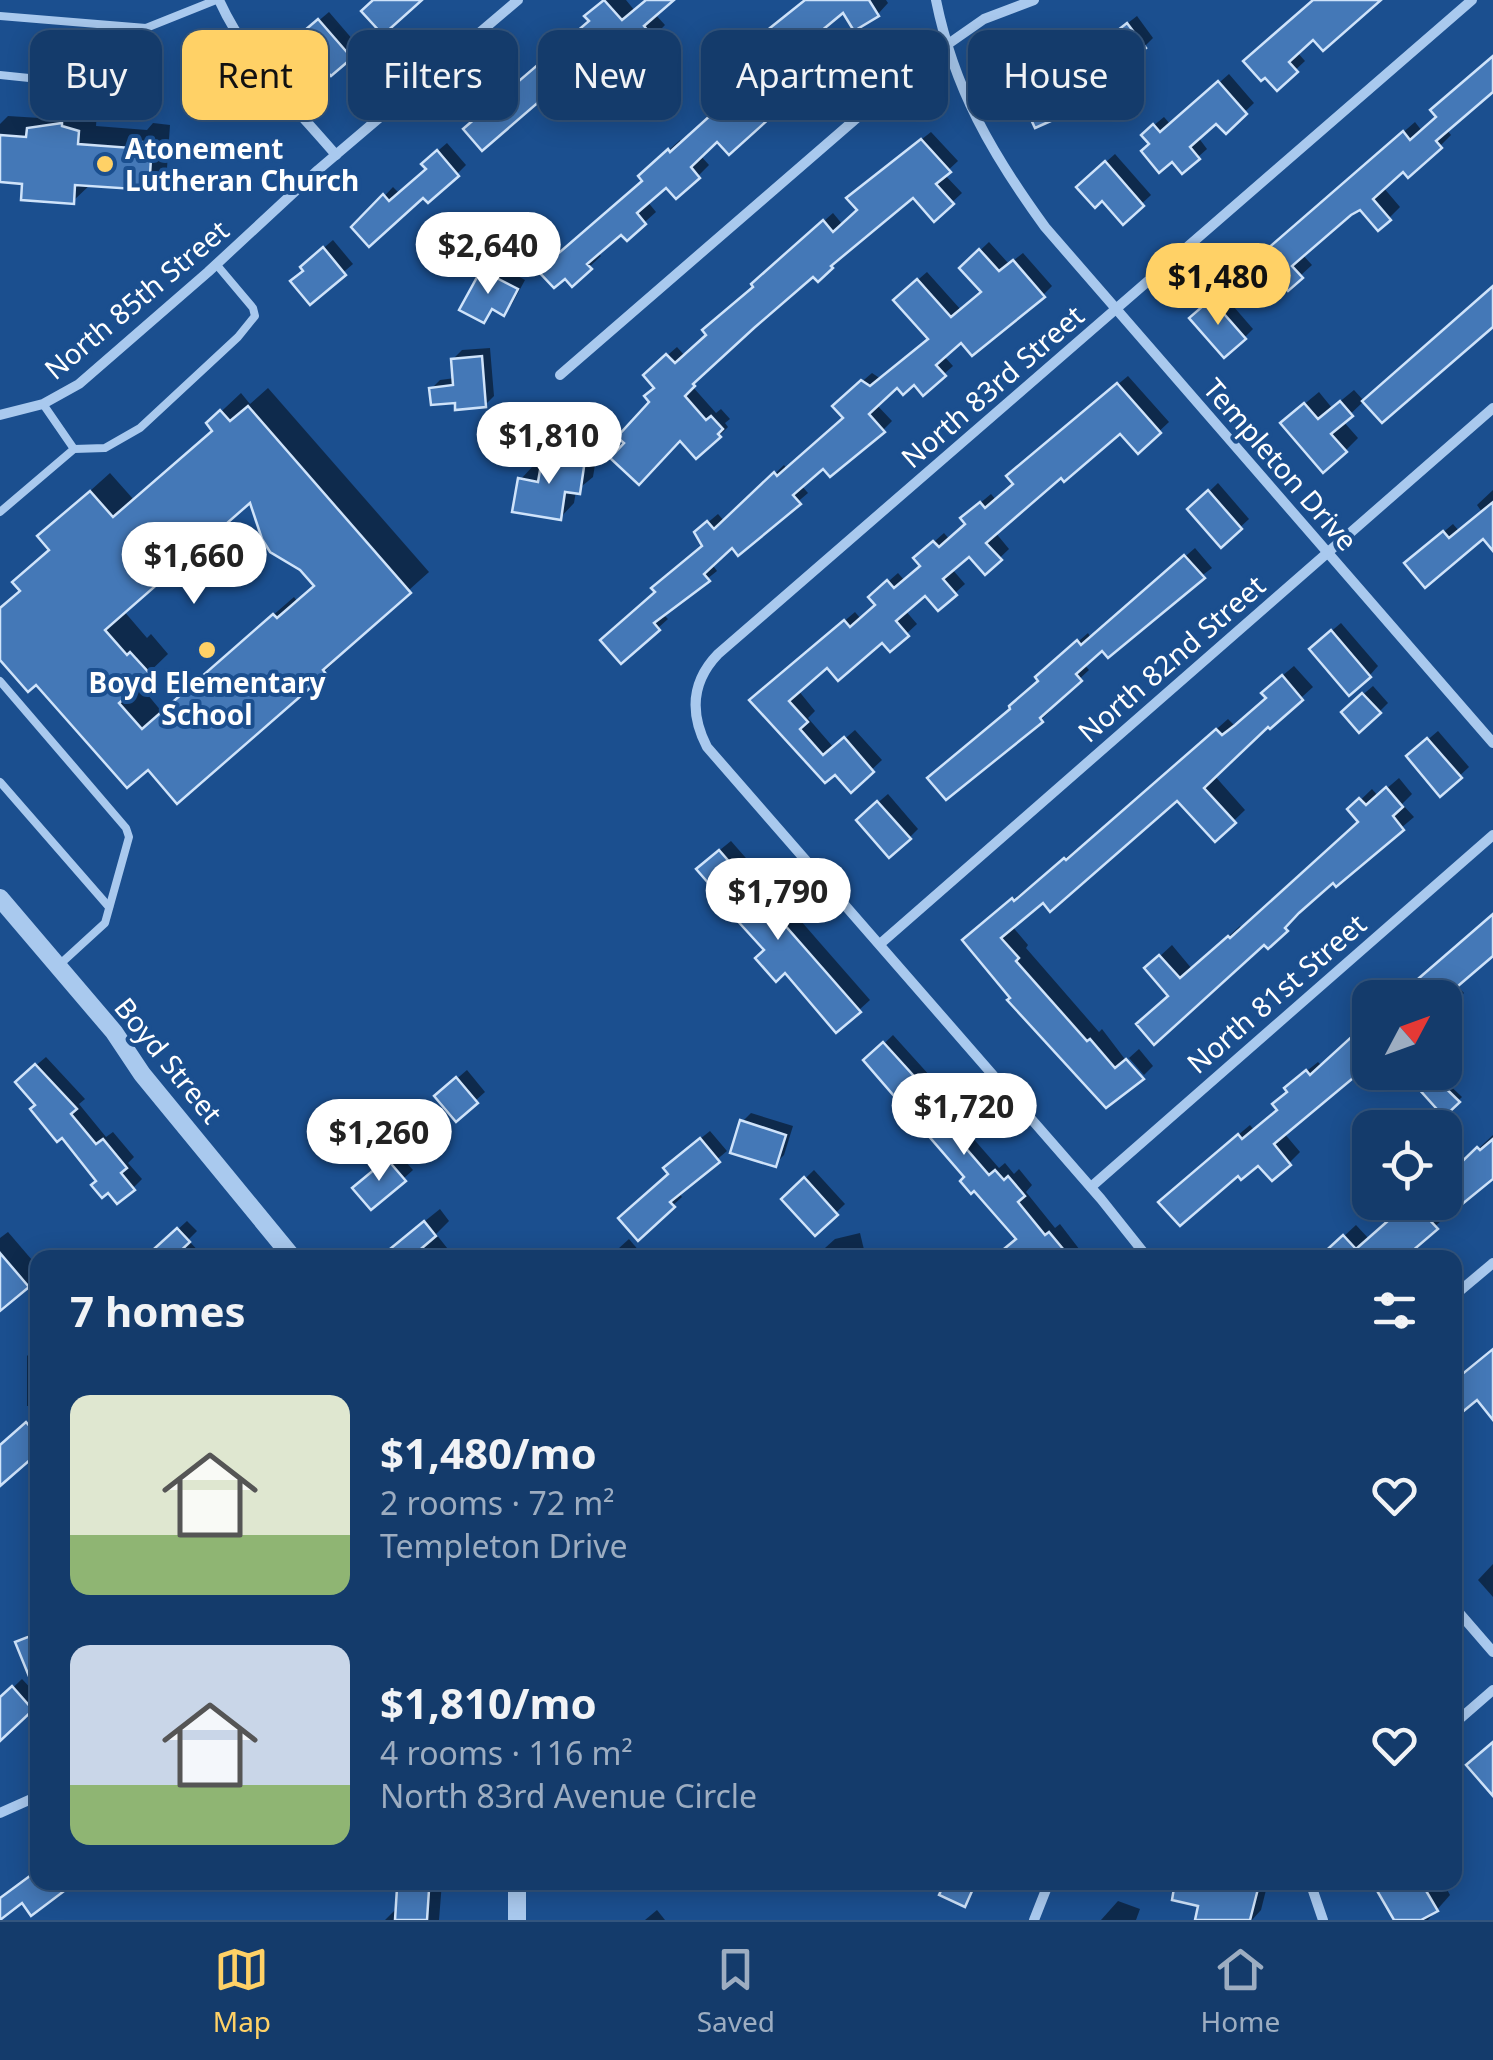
<!DOCTYPE html>
<meta charset="utf-8">
<style>
body{margin:0;font-family:"Noto Sans",sans-serif;background:#214673;color:#f1f3f6;height:100vh;display:flex;flex-direction:column;font-size:38px;white-space:nowrap}
*{box-sizing:border-box;margin:0}
p{font-size:32px;color:#9dadc1}
.icon{flex:none;width:55px;height:55px;fill:none;stroke:currentColor;stroke-width:2;stroke-linecap:round;stroke-linejoin:round}
.map{position:relative;flex:1;overflow:hidden}
.side{position:absolute;left:30px;top:1250px;width:1432px;height:640px;display:flex;flex-direction:column;background:#143b6b;border-radius:20px;box-shadow:0 5px 25px #0003,0 0 0 2px #33557e}
.side>*{flex:none}
.hud{position:absolute;left:30px;top:30px;width:1435px;height:90px;display:flex;gap:20px}
.needle{width:65px;rotate:49deg}
.tools{position:absolute;left:1352px;top:980px;display:grid;gap:20px}
.tools a{display:grid;place-items:center;width:110px;height:110px;border-radius:20px;background:#143b6b;box-shadow:0 5px 25px #0003,0 0 0 2px #33557e;font-size:50px}
.price{position:absolute;translate:-50% -85px;padding:0 22px;border-radius:35px;background:#fff;color:#222;font-size:32px;line-height:65px;filter:drop-shadow(0 2px 5px #0008)}
.price::after{content:'';position:absolute;left:50%;top:60px;width:30px;height:22px;margin-left:-15px;background:inherit;clip-path:polygon(0 0,100% 0,50% 100%)}
.price.current{background:#ffd166;color:#111}
ul{padding:0;list-style:none}
li{display:flex;align-items:center;gap:30px;height:250px;padding:0 40px}
li span{display:grid;place-items:center;flex:none;width:280px;height:200px;border-radius:20px;color:#555}
li>.icon{margin-inline-start:auto}
span .icon{width:120px;height:120px;fill:#fffc;stroke-width:1}
li b{font-size:42px}
h2{display:flex;justify-content:space-between;align-items:center;height:120px;padding:0 40px;font-size:42px}
.pill{padding:0 35px;border-radius:20px;background:#143b6b;box-shadow:0 5px 25px #0003,0 0 0 2px #33557e;font-size:35px;line-height:90px}
.pill.current{background:#ffd166;color:#111}
.tab-bar{display:flex;justify-content:space-around;align-items:center;height:140px;border-top:2px solid #33557e;background:#143b6b;font-size:28px;color:#9dadc1}
.tab-bar a{display:grid;justify-items:center;gap:5px}
.tab-bar .current{color:#ffd166}
.map>svg:first-child{display:block}
.shadow{fill:#0007;fill-rule:evenodd}
.building{fill:#4478b7;stroke:#cfe3fa;stroke-width:2.5;fill-rule:evenodd}
.lines{fill:none;stroke-linecap:round;stroke-linejoin:round}
.service{stroke:#a9c9ee;stroke-width:8}
.minor{stroke:#a9c9ee;stroke-width:10}
.tertiary{stroke:#a9c9ee;stroke-width:18}
.poi-dot{fill:#ffd166;stroke:#1b4f8f;stroke-width:4}
.labels{text-anchor:middle;dominant-baseline:central;stroke-width:8;stroke-linejoin:round;paint-order:stroke}
.poi-label{font-size:28px;font-weight:bold;fill:#fff;stroke:#1b4f8f;text-anchor:start}
.street-label{font-size:28px;fill:#fff;stroke:#1b4f8f}
</style>
<div class="map">
<svg width="1493" height="1920" viewBox="0 0 1493 1920">
<rect width="100%" height="100%" fill="#1b4f8f"/>
<g class="shadow">
<path d="M605,0H626L635,11L648,0H670L654,13L665,25L653,37L609,41L576,68L588,82L555,111L542,95L592,20L588,16Z"/>
<path d="M806,0H886L888,3L878,14L844,9L824,26L843,48L718,138L700,155L709,165L698,176L666,184L647,201L656,212L627,238L621,231L597,252L601,256L572,283L645,181L652,165L680,140L682,143L789,47Z"/>
<path d="M1315,0H1378L1313,36L1297,52L1305,61L1277,87Z"/>
<path d="M329,12L360,48L332,73L310,28Z"/>
<path d="M1137,16L1153,38L1145,46L1093,50Z"/>
<path d="M1047,54L1069,105L1060,114L1013,74L1022,65Z"/>
<path d="M1493,57V89L1446,129L1451,135L1440,146L1403,169L1383,187L1400,207L1389,218L1360,207L1302,254L1312,265L1288,287L1279,277L1249,266L1415,122L1422,131Z"/>
<path d="M1229,74L1254,103L1226,130L1217,120L1198,137L1207,149L1198,157L1152,144L1153,126L1164,117L1171,125Z"/>
<path d="M81,105L97,112L96,126L147,130L153,123L170,125L167,168L148,187L91,184L73,201L25,181L0,180V124L8,116L40,118L49,109Z"/>
<path d="M931,132L958,161L944,174L962,193L934,219L913,195L818,279L813,273L701,374L702,376L692,386L716,413L721,409L730,419L725,423L728,427L719,436L627,442L652,402L657,387L655,366L677,347L685,356L756,286L763,275L833,213L843,225L860,210L858,189Z"/>
<path d="M447,143L466,165L457,174L424,194L355,227L393,187L400,194L428,169L433,155Z"/>
<path d="M1115,154L1151,195L1123,221L1088,178Z"/>
<path d="M333,240L353,264L310,301L305,270L312,258Z"/>
<path d="M989,242L1009,264L1023,253L1052,286L1043,295L961,339L943,355L953,366L944,374L897,385L876,404L892,421L883,430L823,466L801,485L808,493L739,552L732,545L711,563L717,571L663,614L668,619L621,661L658,592L705,545L706,524L718,514L725,522L784,465L787,469L846,418L844,397L872,373L881,379L931,338L905,291L927,272L961,310L983,292L971,259Z"/>
<path d="M492,262L525,280L512,304L503,313L494,308L484,320L483,271Z"/>
<path d="M1221,292L1253,329L1244,338L1202,309Z"/>
<path d="M490,348L494,396L485,405L457,400L431,389L440,380L455,378L453,359L462,350Z"/>
<path d="M1128,376L1169,422L1138,451L1120,430L1061,475L995,532L1009,549L985,572L969,553L952,569L965,584L955,593L925,592L905,610L917,624L890,649L882,639L827,664L798,690L815,711L808,718L834,748L855,730L882,760L851,789L762,691L855,612L861,619L878,604L881,588L898,573L905,581L923,565L926,549L944,533L950,540L968,524L973,509L991,494L996,500L1015,484L1019,466Z"/>
<path d="M268,388L429,572L341,651L343,653L324,672L148,766L0,657V610L22,590L35,563L51,548L60,518L110,473L134,500L215,429L209,423L241,393L250,404ZM251,499L316,585L297,601L294,597L162,712L138,683L168,654L151,634L147,638L123,610Z"/>
<path d="M1354,390L1364,401L1343,421L1358,438L1345,451L1296,411L1319,392L1332,408Z"/>
<path d="M559,440L598,446L593,477L576,491L574,503L560,518L520,480L534,465L543,467L545,454Z"/>
<path d="M1218,483L1249,519L1222,544L1191,509Z"/>
<path d="M1493,490V534L1416,555L1453,524L1459,531L1482,512L1477,505Z"/>
<path d="M1195,548L1212,568L1084,664L1089,670L1048,708L1050,711L1041,720L1013,708L1041,680L1047,669L1088,633L1091,638Z"/>
<path d="M1341,623L1378,666L1370,675L1321,640Z"/>
<path d="M1294,666L1313,687L1271,725L1268,723L1214,775L1245,810L1215,839L1177,798L1012,926L1028,945L1026,948L1099,1032L1102,1029L1140,1079L1106,1105L1014,998L976,929L1077,849L1079,851L1228,719L1235,726L1269,698L1276,681Z"/>
<path d="M1373,686L1388,703L1379,712L1353,703Z"/>
<path d="M1438,731L1469,767L1441,793L1418,748Z"/>
<path d="M1399,778L1412,794L1402,804L1414,817L1336,883L1333,880L1268,946L1264,942L1171,996L1147,968L1172,945L1192,969L1240,926L1242,928L1361,822L1351,809L1372,789L1378,796Z"/>
<path d="M888,794L918,829L909,838L868,811Z"/>
<path d="M731,841L870,1000L859,1010L767,949L710,858Z"/>
<path d="M1493,916V953L1456,984L1464,993L1445,1011V998H1404Z"/>
<path d="M1370,1022V1059L1284,1133L1300,1152L1289,1163L1272,1178L1258,1162L1238,1173L1172,1191L1250,1125L1254,1130L1279,1109L1298,1078L1318,1062L1322,1066Z"/>
<path d="M893,1035L978,1129L971,1136L999,1168L1005,1163L1014,1174L1019,1169L1032,1185L1026,1192L1055,1228L1060,1224L1086,1258H1032L867,1060Z"/>
<path d="M1139,1049L1153,1066L1144,1075L1129,1058Z"/>
<path d="M46,1057L85,1099L79,1104L106,1137L113,1132L134,1157L128,1163L142,1179L133,1188L99,1181L38,1105L27,1073Z"/>
<path d="M467,1070L485,1092L456,1118L446,1088Z"/>
<path d="M1437,1073L1462,1097L1445,1113L1421,1088Z"/>
<path d="M751,1113L793,1126L784,1155L775,1164L742,1122Z"/>
<path d="M710,1131L727,1151L678,1192L682,1197L638,1237L675,1159Z"/>
<path d="M1493,1135V1175L1445,1196V1180Z"/>
<path d="M397,1152L413,1170L372,1207L365,1179Z"/>
<path d="M814,1170L845,1204L815,1233L784,1199Z"/>
<path d="M1438,1202L1448,1215L1401,1256L1327,1252L1356,1225L1369,1239L1393,1218Z"/>
<path d="M440,1209L449,1221L436,1234L455,1258H396L405,1237Z"/>
<path d="M187,1221L197,1231L188,1240L205,1258H154L151,1254Z"/>
<path d="M8,1232L38,1267V1275L27,1285L0,1297V1238Z"/>
<path d="M860,1233L866,1258H828L825,1248L835,1239Z"/>
<path d="M629,1239L645,1258H608Z"/>
<path d="M36,1347L38,1406H27V1356Z"/>
<path d="M36,1415L38,1450L0,1483V1447Z"/>
<path d="M1493,1564V1597L1478,1580Z"/>
<path d="M38,1627V1668L18,1643Z"/>
<path d="M22,1679L38,1696V1702L2,1735L0,1700Z"/>
<path d="M105,1882H129L109,1891Z"/>
<path d="M406,1882H442L439,1920H385L398,1907L399,1889Z"/>
<path d="M1178,1882H1268L1261,1910L1252,1920H1224Z"/>
<path d="M1380,1882H1443L1450,1895L1428,1920H1397Z"/>
<path d="M1118,1901L1140,1909L1136,1920H1101Z"/>
<path d="M657,1910L665,1920H645Z"/>
</g>
<g class="building">
<path d="M373,0H422L383,35L361,11Z"/>
<path d="M604,0L622,20L646,0H674L644,26L655,39L625,64L609,44L566,81L578,96L555,115L542,99L482,151L463,129L589,21L584,16Z"/>
<path d="M805,0H869L879,16L854,31L843,13L814,37L834,60L729,155L717,142L691,167L700,178L676,199L666,188L637,213L646,224L627,241L621,235L587,264L592,269L572,287L565,279L554,288L538,271L642,181L638,176L668,149L670,152L786,47L770,28Z"/>
<path d="M1313,0H1381L1323,51L1313,40L1289,62L1298,72L1277,91L1265,78L1261,81L1243,61Z"/>
<path d="M318,19L352,58L331,76L297,37Z"/>
<path d="M1127,23L1146,48L1101,84L1081,59Z"/>
<path d="M1493,56V92L1436,141L1442,148L1408,178L1403,172L1373,199L1391,220L1378,231L1360,210L1351,215L1292,266L1303,278L1288,291L1279,280L1256,301L1235,277L1403,131L1410,140L1436,117L1430,110Z"/>
<path d="M1037,62L1062,116L1035,128L1010,74Z"/>
<path d="M1218,81L1247,114L1226,134L1216,124L1190,147L1200,159L1182,174L1172,162L1159,173L1141,151L1149,144L1141,135L1153,124L1160,132Z"/>
<path d="M62,123V126L79,131L78,144L131,148V141L152,143L149,190L75,185L74,204L21,200L22,184L0,182V135L26,137L27,128Z"/>
<path d="M921,139L951,172L936,184L954,204L934,222L913,198L831,266L833,268L818,282L813,277L754,328L693,384L695,386L685,396L706,420L711,416L723,429L718,434L721,437L696,459L680,441L639,485L610,458L624,443L617,437L649,402L644,396L654,388L643,375L666,354L675,363L706,335L702,330L753,287L751,284L823,220L833,232L857,210L846,198Z"/>
<path d="M437,150L459,176L428,203L423,198L369,247L351,227L383,194L389,201L426,169L421,164Z"/>
<path d="M1105,161L1144,206L1123,225L1102,201L1095,208L1076,187Z"/>
<path d="M323,247L346,275L310,305L290,281L303,271L300,267Z"/>
<path d="M979,249L999,271L1013,260L1045,297L972,356L961,343L936,365L946,376L923,396L914,385L903,395L897,388L869,414L885,432L830,477L823,469L793,495L801,504L738,556L732,548L704,574L710,581L654,623L660,630L621,664L600,640L655,592L651,588L702,546L694,532L707,521L714,529L774,472L777,476L843,418L832,406L861,380L870,386L928,339L893,300L917,279L951,317L981,292L959,268Z"/>
<path d="M481,270L518,289L504,316L492,309L484,323L459,310Z"/>
<path d="M1493,286V327L1382,423L1362,401Z"/>
<path d="M1211,299L1246,339L1224,358L1189,318Z"/>
<path d="M482,356L486,407L455,410V403L431,405L429,388L453,385L451,359Z"/>
<path d="M1117,383L1161,433L1138,454L1120,434L1064,482L1061,478L986,543L1002,560L985,575L969,557L943,579L957,595L938,611L925,596L896,621L909,636L890,652L882,643L838,681L827,668L789,701L808,722L800,729L823,755L844,737L874,772L851,793L835,775L825,783L749,700L844,620L850,627L875,605L868,597L887,580L894,588L920,566L913,558L933,541L939,547L965,524L960,518L980,502L985,508L1013,484L1006,476Z"/>
<path d="M1340,401L1353,416L1331,434L1347,452L1323,473L1280,423L1304,403L1318,419Z"/>
<path d="M248,406L411,593L323,670L326,674L177,804L148,770L127,788L36,685L28,692L0,660V608L20,591L12,582L49,550L37,536L90,491L113,517L212,431L206,423L220,410L230,421ZM250,503L262,539L270,552L300,570L314,586L277,618L273,614L142,729L119,703L151,675L130,652L127,655L105,630Z"/>
<path d="M543,453L585,460L580,494L565,492L561,520L512,512L518,478L538,482Z"/>
<path d="M1208,490L1242,529L1221,548L1187,509Z"/>
<path d="M1493,502V551L1483,539L1425,588L1404,563L1443,531L1449,538Z"/>
<path d="M1184,555L1205,578L1108,658L1102,651L1076,674L1082,681L1040,718L1043,722L946,800L927,778L1010,709L1009,706L1038,681L1035,677L1077,640L1081,645Z"/>
<path d="M1331,630L1371,677L1349,696L1309,649Z"/>
<path d="M1282,675L1303,700L1270,729L1268,727L1204,788L1236,823L1215,842L1177,801L1050,912L1043,903L1001,938L1019,958L1016,961L1087,1041L1090,1039L1115,1068L1126,1059L1144,1079L1106,1108L1007,1000L1010,998L962,940L1012,898L1014,901L1064,858L1066,860L1216,729L1222,735L1235,725L1266,698L1261,693Z"/>
<path d="M1362,693L1381,713L1359,733L1341,712Z"/>
<path d="M1427,738L1462,778L1440,797L1406,756Z"/>
<path d="M1386,787L1403,807L1393,816L1404,830L1336,887L1333,883L1299,913L1285,928L1288,931L1268,949L1264,945L1154,1045L1136,1024L1168,996L1144,968L1159,955L1180,978L1228,936L1230,938L1358,822L1347,809L1359,798L1366,805Z"/>
<path d="M877,801L911,839L889,858L856,820Z"/>
<path d="M719,850L861,1012L836,1033L785,973L776,982L755,958L764,950L714,895L717,893L696,869Z"/>
<path d="M1493,914V956L1444,998H1396Z"/>
<path d="M1370,1020V1064L1274,1144L1291,1165L1272,1181L1258,1166L1241,1180L1238,1176L1180,1226L1158,1202L1238,1134L1242,1139L1277,1110L1272,1104L1287,1092L1284,1088L1306,1070L1310,1075Z"/>
<path d="M883,1042L971,1139L964,1146L989,1175L995,1170L1004,1180L1008,1176L1025,1196L1018,1202L1045,1235L1049,1232L1064,1250L1055,1258H993L1016,1239L974,1191L971,1194L960,1181L964,1177L863,1060Z"/>
<path d="M35,1064L77,1109L71,1114L96,1144L103,1139L127,1168L121,1173L135,1190L117,1204L108,1193L102,1198L91,1185L96,1181L62,1138L57,1142L30,1109L35,1105L15,1082Z"/>
<path d="M1432,1075L1460,1102L1444,1117L1418,1088Z"/>
<path d="M456,1077L478,1103L456,1122L434,1096Z"/>
<path d="M740,1120L786,1135L776,1167L730,1153Z"/>
<path d="M700,1138L720,1162L670,1202L675,1207L638,1241L618,1218L668,1174L663,1168Z"/>
<path d="M1493,1139V1179L1461,1205L1445,1188V1178L1477,1147L1480,1150Z"/>
<path d="M387,1159L406,1181L371,1210L352,1188Z"/>
<path d="M804,1177L838,1215L815,1236L781,1199Z"/>
<path d="M1397,1202H1442L1426,1216L1438,1229L1404,1258H1318L1343,1235L1356,1249L1390,1219L1385,1213Z"/>
<path d="M424,1221L436,1236L422,1248L430,1258H379Z"/>
<path d="M177,1228L190,1242L173,1258H144Z"/>
<path d="M0,1253L29,1287L0,1311Z"/>
<path d="M1493,1349V1420L1477,1400L1455,1418V1380Z"/>
<path d="M26,1422L38,1436V1453L0,1486V1445Z"/>
<path d="M38,1633V1696H37L15,1642Z"/>
<path d="M12,1686L33,1710L0,1741V1697Z"/>
<path d="M1493,1742V1796L1466,1765Z"/>
<path d="M38,1870V1882H76L31,1916L22,1903L0,1920V1898Z"/>
<path d="M945,1882H976L965,1907L939,1895Z"/>
<path d="M1175,1882H1248L1259,1885L1250,1920H1195L1198,1906L1172,1900Z"/>
<path d="M1372,1882H1421L1438,1911L1421,1920H1394Z"/>
<path d="M397,1888L429,1890L427,1920H395Z"/>
</g>
<g class="lines">
<g class="service">
<path d="M0,16L146,28L216,0"/>
<path d="M0,75L135,89L146,28"/>
<path d="M43,404L74,449"/>
<path d="M0,512L74,449L105,448L140,428L238,337L255,316L253,308L216,264"/>
<path d="M0,681L126,828L129,837L105,923L58,966"/>
<path d="M0,782L109,907"/>
</g>
<g class="minor">
<path d="M219,0C246,60 294,106 336,155"/>
<path d="M936,0C954,89 992,154 1045,227L1493,743"/>
<path d="M560,375L918,65L984,19L1034,0"/>
<path d="M0,415L43,404L79,384L208,272L318,170L518,0"/>
<path d="M880,944L1493,408"/>
<path d="M1091,1187L1493,835"/>
<path d="M1148,1258L1101,1199L707,747C690,714 691,682 718,654L1472,0"/>
<path d="M1455,1295L1493,1263"/>
<path d="M1455,1608L1493,1652"/>
<path d="M1455,1723L1493,1690"/>
<path d="M0,1813L38,1796"/>
<path d="M1310,1882L1323,1920"/>
<path d="M1034,1920L1049,1882"/>
</g>
<g class="tertiary">
<path d="M0,898L114,1032L142,1074L293,1258"/>
<path d="M517,1920V1882"/>
</g>
</g>
<g class="poi-dot">
<circle cx="105" cy="164" r="10"/>
<circle cx="207" cy="650" r="10"/>
</g>
<g class="labels">
<g class="poi-label">
<text x="125" y="148">Atonement<tspan x="125" dy="32">Lutheran Church</tspan></text>
<text x="207" y="682" text-anchor="middle">Boyd Elementary<tspan x="207" dy="32">School</tspan></text>
</g>
<g class="street-label">
<text transform="translate(136 299) rotate(-40)">North 85th Street</text>
<text transform="translate(992 386) rotate(-41)">North 83rd Street</text>
<text transform="translate(1281 464) rotate(49)">Templeton Drive</text>
<text transform="translate(1171 658) rotate(-41)">North 82nd Street</text>
<text transform="translate(1276 993) rotate(-41)">North 81st Street</text>
<text transform="translate(169 1060) rotate(51)">Boyd Street</text>
</g>
</g>
</svg>
<div class="tools">
<a><svg class="needle" viewBox="-14 -14 28 28"><path d="M0-13l5 13h-10z" fill="#e53935"/><path d="M0 13l5-13h-10z" fill="#9dadc1"/></svg></a>
<a><svg class="icon" aria-label="locate" viewBox="0 0 24 24"><circle cx="12" cy="12" r="6"/><path d="M12 2v4M12 18v4M2 12h4M18 12h4"/></svg></a>
</div>
<b class="price" style="left:488px;top:297px">$2,640</b>
<b class="price current" style="left:1218px;top:328px">$1,480</b>
<b class="price" style="left:549px;top:487px">$1,810</b>
<b class="price" style="left:194px;top:607px">$1,660</b>
<b class="price" style="left:778px;top:943px">$1,790</b>
<b class="price" style="left:964px;top:1158px">$1,720</b>
<b class="price" style="left:379px;top:1184px">$1,260</b>
<div class="hud">
<a class="pill">Buy</a>
<a class="pill current">Rent</a>
<a class="pill">Filters</a>
<a class="pill">New</a>
<a class="pill">Apartment</a>
<a class="pill">House</a>
</div>
<section class="side">
<h2>7 homes<svg class="icon" aria-label="filters" viewBox="0 0 24 24"><path d="M4 7h16M4 17h16"/><circle cx="9" cy="7" r="2"/><circle cx="15" cy="17" r="2"/></svg></h2>
<ul>
<li><span style="background:linear-gradient(#dfe7d0 70%,#8fb573 0)"><svg class="icon" aria-label="home" viewBox="0 0 24 24"><path d="M3 11l9-7 9 7M6 9v11h12V9"/></svg></span><div><b>$1,480/mo</b><p>2 rooms · 72 m²</p><p>Templeton Drive</p></div><svg class="icon" aria-label="heart" viewBox="0 0 24 24"><path d="M12 20l-8-8c-3-5 5-10 8-4 3-6 11-1 8 4z"/></svg></li>
<li><span style="background:linear-gradient(#c9d6e8 70%,#8fb573 0)"><svg class="icon" aria-label="home" viewBox="0 0 24 24"><path d="M3 11l9-7 9 7M6 9v11h12V9"/></svg></span><div><b>$1,810/mo</b><p>4 rooms · 116 m²</p><p>North 83rd Avenue Circle</p></div><svg class="icon" aria-label="heart" viewBox="0 0 24 24"><path d="M12 20l-8-8c-3-5 5-10 8-4 3-6 11-1 8 4z"/></svg></li>
</ul>
</section>
</div>
<nav class="tab-bar">
<a class="current"><svg class="icon" aria-label="map" viewBox="0 0 24 24"><path d="M3 6l6-2 6 2 6-2v14l-6 2-6-2-6 2zM9 4v14M15 6v14"/></svg>Map</a>
<a><svg class="icon" aria-label="saved" viewBox="0 0 24 24"><path d="M7 4h10v16l-5-4-5 4z"/></svg>Saved</a>
<a><svg class="icon" aria-label="home" viewBox="0 0 24 24"><path d="M3 11l9-7 9 7M6 9v11h12V9"/></svg>Home</a>
</nav>
